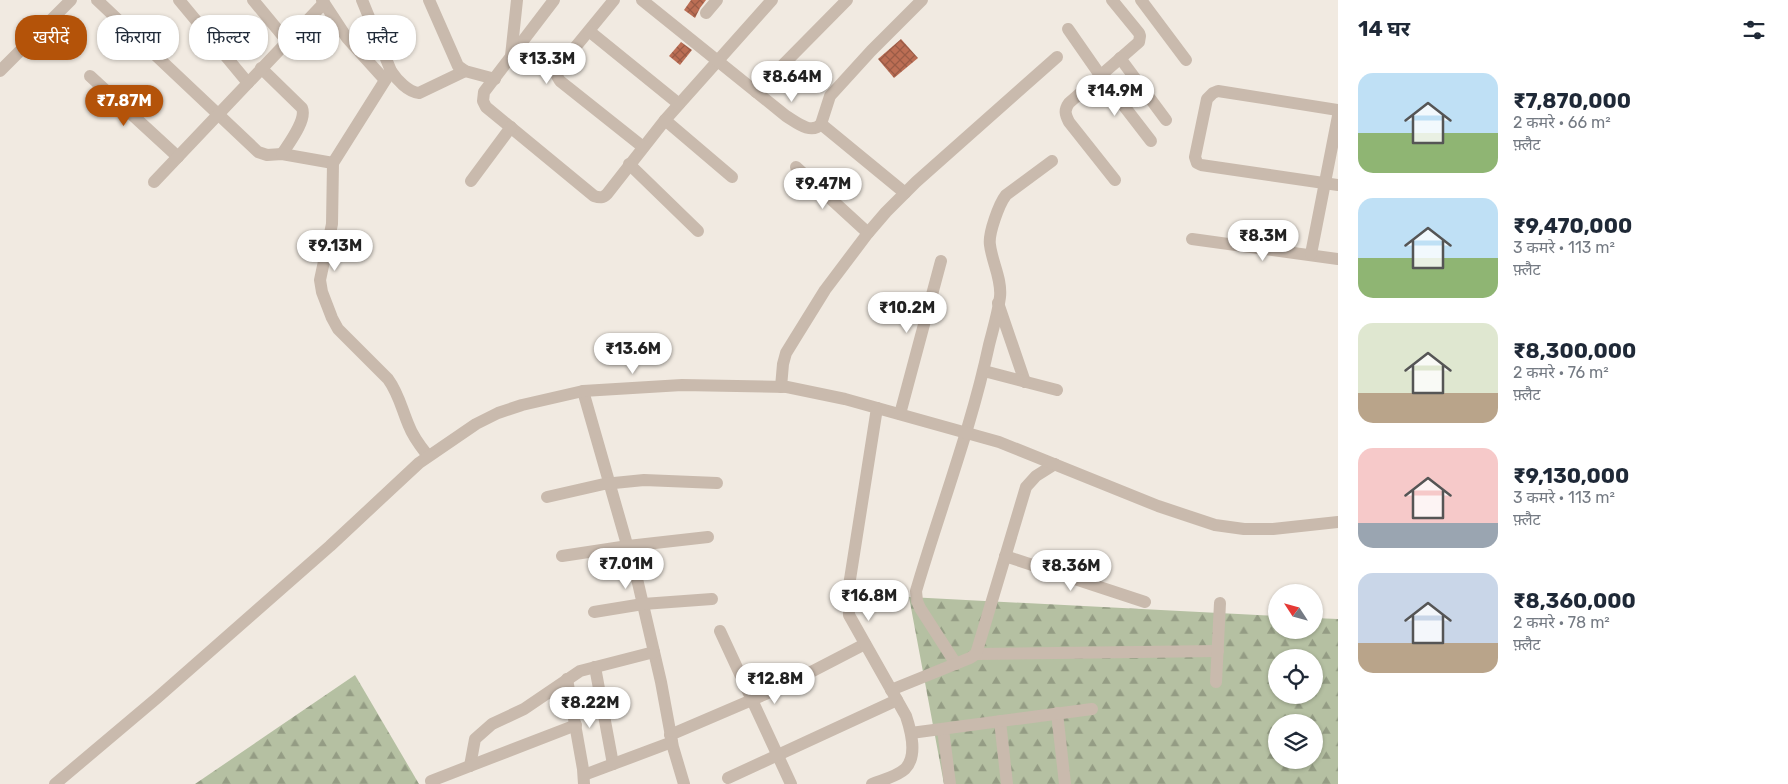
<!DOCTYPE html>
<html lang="hi">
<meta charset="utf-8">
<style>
body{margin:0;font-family:Rubik,"Noto Sans Devanagari",sans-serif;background:#f2f2f3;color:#1f2937;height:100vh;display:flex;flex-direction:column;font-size:19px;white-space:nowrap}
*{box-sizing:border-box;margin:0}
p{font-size:16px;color:#747a83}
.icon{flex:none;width:28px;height:28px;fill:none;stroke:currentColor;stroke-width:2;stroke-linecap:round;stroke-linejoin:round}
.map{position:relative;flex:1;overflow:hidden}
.details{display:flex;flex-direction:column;background:#fff;width:450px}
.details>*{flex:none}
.hud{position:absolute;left:15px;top:15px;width:475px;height:45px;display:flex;gap:10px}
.needle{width:32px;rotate:306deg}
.tools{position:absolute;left:1268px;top:584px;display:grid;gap:10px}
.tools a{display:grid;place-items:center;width:55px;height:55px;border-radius:50%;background:#fff;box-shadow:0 1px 4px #0004;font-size:25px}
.price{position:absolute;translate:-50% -42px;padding:0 11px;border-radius:18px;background:#fff;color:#222;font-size:16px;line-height:32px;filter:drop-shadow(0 1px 2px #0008)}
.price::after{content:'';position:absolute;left:50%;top:30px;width:15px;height:11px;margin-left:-8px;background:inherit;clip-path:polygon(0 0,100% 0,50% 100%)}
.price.active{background:#b45309;color:#fff}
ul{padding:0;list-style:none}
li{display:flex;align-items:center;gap:15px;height:125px;padding:0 20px}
li span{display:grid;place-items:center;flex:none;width:140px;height:100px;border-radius:15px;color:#555}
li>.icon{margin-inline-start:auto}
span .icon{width:60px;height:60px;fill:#fffc;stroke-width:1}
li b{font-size:21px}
h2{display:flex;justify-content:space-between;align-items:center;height:60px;padding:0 20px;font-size:21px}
.chip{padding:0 18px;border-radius:20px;background:#fff;box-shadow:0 1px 4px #0004;font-size:18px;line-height:45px}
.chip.active{background:#b45309;color:#fff}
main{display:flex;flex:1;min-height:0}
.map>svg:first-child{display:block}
.forest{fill:url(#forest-firs);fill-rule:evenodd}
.building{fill:url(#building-cross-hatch)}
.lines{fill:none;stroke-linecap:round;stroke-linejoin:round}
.minor{stroke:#c9baad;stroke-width:12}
</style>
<main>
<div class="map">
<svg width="1338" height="784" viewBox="0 0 1338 784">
<defs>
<pattern id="forest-firs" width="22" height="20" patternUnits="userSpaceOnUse" patternTransform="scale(1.25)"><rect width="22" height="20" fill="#b5c0a2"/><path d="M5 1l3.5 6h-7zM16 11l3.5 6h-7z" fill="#949c84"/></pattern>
<pattern id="building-cross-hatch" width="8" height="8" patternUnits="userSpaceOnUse" patternTransform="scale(1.25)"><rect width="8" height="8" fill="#bc6e54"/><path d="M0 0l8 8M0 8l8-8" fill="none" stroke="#9a5b46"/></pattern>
</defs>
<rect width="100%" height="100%" fill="#f1eae1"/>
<g class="forest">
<path d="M909,597L1276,616V630H1314V618L1338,619V784H944ZM1276,658H1314V695H1276ZM1276,722H1314V760H1276Z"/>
<path d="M355,675L419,784H195Z"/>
</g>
<g class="building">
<path d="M691,0H706L700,8L695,18L684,10Z"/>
<path d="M901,39L918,58L894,78L878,59Z"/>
<path d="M681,42L692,50L680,65L669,56Z"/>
</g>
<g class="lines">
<g class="minor">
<path d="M97,0L258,152L267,155L282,154L333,163"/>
<path d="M179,0L248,83"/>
<path d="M253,0L287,41"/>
<path d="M322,0L347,38L385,80"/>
<path d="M362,0L391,71C397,80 408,92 419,93L465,71"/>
<path d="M429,0L458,66L465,71L495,79"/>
<path d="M554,0L484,92L483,101L486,107L594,196C600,198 603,198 607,194L665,120L772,0"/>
<path d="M614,0L559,67L557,76L560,81L643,147"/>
<path d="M642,0L786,116C796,122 811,135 821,124L830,96L871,51L922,0"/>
<path d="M1112,0L1139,33L1140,36L1139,42L1069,103C1064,110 1065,114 1069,122L1115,180"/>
<path d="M1141,0L1186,60"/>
<path d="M706,13L717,0"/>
<path d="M1068,29L1100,75L1151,141"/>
<path d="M589,31L679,104"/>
<path d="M511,56L517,0"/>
<path d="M1120,58L1166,120"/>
<path d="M261,68L302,108C307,120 289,143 282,154"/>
<path d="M0,71L71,0"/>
<path d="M391,71L333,163L332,224L320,280L322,292L332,318L338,329L388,379C399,394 402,410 409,426C413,437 421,447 428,456"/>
<path d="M90,76L178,157"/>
<path d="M756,92L847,0"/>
<path d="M1338,110L1218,91L1213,93L1207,99L1195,157L1197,163L1201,165L1338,185"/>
<path d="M665,120L732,177"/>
<path d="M821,124L905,193"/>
<path d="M629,164L698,231"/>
<path d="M796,167L868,233"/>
<path d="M471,181L511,127"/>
<path d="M154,182L324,3"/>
<path d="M1192,239L1338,259"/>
<path d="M1311,254L1338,116"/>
<path d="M998,303L1025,382"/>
<path d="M984,371L1057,390"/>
<path d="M781,387L783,364L786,353L794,340L825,290L868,233L886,212L916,182L1057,57"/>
<path d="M583,391L638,583L661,682L673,747L684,784"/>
<path d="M900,414L941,261"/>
<path d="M547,497L604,484L644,480L717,483"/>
<path d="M562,556L628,546L708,537"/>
<path d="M1005,556L1145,602"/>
<path d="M594,612L643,604L712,599"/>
<path d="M720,631L791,784"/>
<path d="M976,654L1218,651"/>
<path d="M956,664L920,608L917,601L916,591C940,509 971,429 989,345C993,329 998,313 1000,297C1002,279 992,262 990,245C988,234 999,204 1006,195L1052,161"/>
<path d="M595,667L613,764"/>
<path d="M567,679L583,769L584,784"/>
<path d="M1216,682L1220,603"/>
<path d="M891,690L970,658L976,654L1026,487L1036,476L1055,464"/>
<path d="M1057,713L1065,784"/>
<path d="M1000,721L1007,784"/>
<path d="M943,729L950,784"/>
<path d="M911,733L1092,709"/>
<path d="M670,735L782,687L865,644"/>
<path d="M470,766L475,739L492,724L524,709L580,671L654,652"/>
<path d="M584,775L672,742"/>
<path d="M728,778L897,700"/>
<path d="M431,781L576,725"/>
<path d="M55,784L157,698L330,546L419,463L476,424L498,413L522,405L583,391L682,385L787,387L845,399L999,442L1158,506L1215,525L1244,529H1273L1338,522"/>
<path d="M872,784C882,780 896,777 905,769C918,756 911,731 906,716L849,615L848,592L877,408"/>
</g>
</g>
</svg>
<div class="tools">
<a><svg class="needle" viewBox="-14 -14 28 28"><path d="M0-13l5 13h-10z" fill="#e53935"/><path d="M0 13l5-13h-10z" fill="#747a83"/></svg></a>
<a><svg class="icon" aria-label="locate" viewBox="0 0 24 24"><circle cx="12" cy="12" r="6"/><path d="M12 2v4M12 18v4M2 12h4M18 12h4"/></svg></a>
<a><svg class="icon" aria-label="layers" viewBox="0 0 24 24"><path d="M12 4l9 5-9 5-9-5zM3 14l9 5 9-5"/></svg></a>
</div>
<b class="price" style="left:547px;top:85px">₹13.3M</b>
<b class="price" style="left:792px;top:103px">₹8.64M</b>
<b class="price" style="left:1115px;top:117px">₹14.9M</b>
<b class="price active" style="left:124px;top:127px">₹7.87M</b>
<b class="price" style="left:823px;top:210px">₹9.47M</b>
<b class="price" style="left:1263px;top:262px">₹8.3M</b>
<b class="price" style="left:335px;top:272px">₹9.13M</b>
<b class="price" style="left:907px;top:334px">₹10.2M</b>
<b class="price" style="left:633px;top:375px">₹13.6M</b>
<b class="price" style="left:626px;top:590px">₹7.01M</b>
<b class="price" style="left:1071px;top:592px">₹8.36M</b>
<b class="price" style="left:869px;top:622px">₹16.8M</b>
<b class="price" style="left:775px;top:705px">₹12.8M</b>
<b class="price" style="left:590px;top:729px">₹8.22M</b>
<div class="hud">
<a class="chip active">खरीदें</a>
<a class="chip">किराया</a>
<a class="chip">फ़िल्टर</a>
<a class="chip">नया</a>
<a class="chip">फ़्लैट</a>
</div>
</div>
<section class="details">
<h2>14 घर<svg class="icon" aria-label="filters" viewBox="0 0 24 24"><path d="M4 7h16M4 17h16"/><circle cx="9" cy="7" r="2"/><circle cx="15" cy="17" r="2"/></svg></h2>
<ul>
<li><span style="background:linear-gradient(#bfe0f5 60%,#8fb573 0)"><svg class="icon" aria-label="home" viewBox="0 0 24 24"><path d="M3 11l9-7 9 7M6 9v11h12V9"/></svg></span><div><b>₹7,870,000</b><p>2 कमरे · 66 m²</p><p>फ़्लैट</p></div></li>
<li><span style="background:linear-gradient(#bfe0f5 60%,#8fb573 0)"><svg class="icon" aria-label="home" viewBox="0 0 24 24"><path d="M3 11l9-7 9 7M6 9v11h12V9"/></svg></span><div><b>₹9,470,000</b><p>3 कमरे · 113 m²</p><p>फ़्लैट</p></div></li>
<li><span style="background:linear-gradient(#dfe7d0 70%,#b9a48a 0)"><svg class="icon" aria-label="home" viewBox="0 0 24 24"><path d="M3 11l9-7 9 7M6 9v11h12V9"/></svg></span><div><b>₹8,300,000</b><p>2 कमरे · 76 m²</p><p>फ़्लैट</p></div></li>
<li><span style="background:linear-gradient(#f6c9c9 75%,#9aa5b1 0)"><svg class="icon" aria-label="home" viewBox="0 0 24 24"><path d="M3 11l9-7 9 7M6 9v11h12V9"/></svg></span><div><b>₹9,130,000</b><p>3 कमरे · 113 m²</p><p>फ़्लैट</p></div></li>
<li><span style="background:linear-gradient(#c9d6e8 70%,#b9a48a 0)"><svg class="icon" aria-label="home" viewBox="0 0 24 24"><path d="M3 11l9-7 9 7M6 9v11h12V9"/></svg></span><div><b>₹8,360,000</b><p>2 कमरे · 78 m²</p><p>फ़्लैट</p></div></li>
</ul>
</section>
</main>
